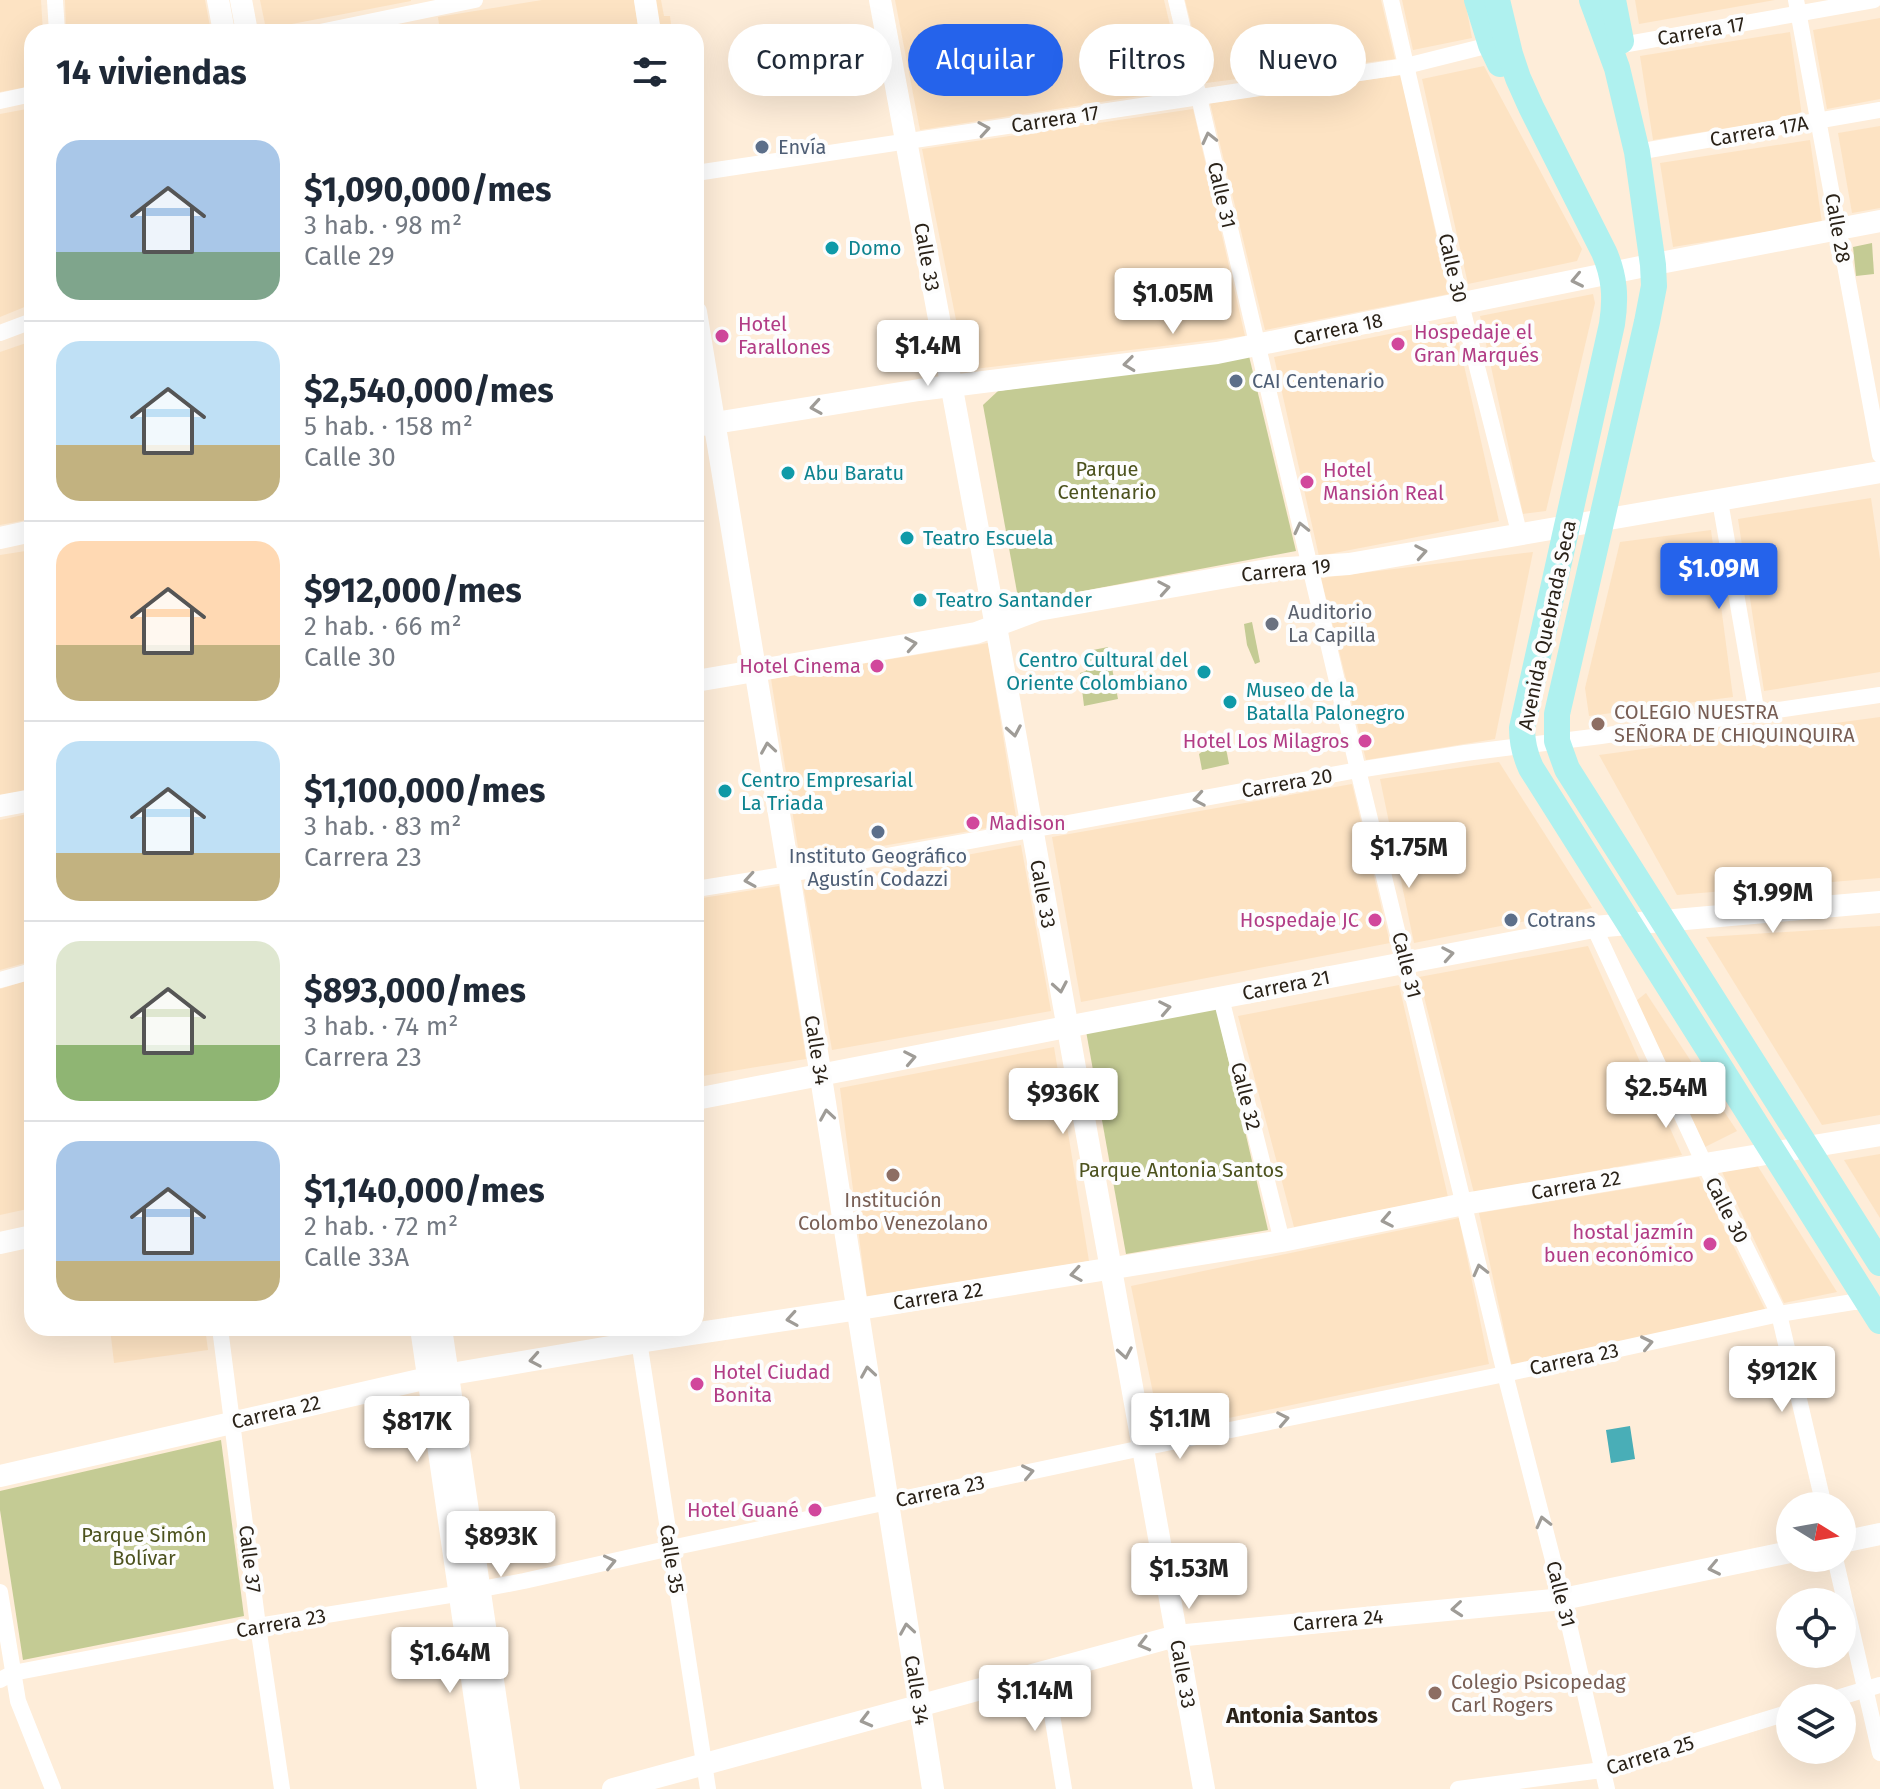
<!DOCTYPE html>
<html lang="es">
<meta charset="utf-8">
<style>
body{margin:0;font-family:"Fira Sans",sans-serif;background:#f2f2f3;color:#1f2937;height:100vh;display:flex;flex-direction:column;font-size:30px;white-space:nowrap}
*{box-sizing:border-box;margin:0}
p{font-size:26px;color:#747a83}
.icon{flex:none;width:44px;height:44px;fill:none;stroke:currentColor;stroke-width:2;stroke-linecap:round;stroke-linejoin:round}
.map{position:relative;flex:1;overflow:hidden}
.side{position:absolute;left:24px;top:24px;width:680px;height:1312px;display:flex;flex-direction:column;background:#fff;border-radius:24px;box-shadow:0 8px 32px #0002}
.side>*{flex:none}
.guide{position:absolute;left:728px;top:24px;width:760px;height:72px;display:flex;gap:16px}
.needle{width:52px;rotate:101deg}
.fabs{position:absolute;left:1776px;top:1492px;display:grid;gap:16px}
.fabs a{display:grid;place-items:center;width:80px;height:80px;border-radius:50%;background:#fff;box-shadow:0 8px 32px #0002;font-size:40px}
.price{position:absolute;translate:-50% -68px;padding:0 18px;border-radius:8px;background:#fff;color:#222;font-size:26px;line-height:52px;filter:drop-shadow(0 2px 4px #0008)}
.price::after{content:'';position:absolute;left:50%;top:48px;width:24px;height:18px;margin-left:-12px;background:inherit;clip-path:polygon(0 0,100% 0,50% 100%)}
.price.current{background:#2563eb;color:#fff}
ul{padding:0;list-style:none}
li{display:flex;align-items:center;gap:24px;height:200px;padding:0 32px}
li+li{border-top:2px solid #e0e1e3}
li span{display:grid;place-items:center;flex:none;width:224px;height:160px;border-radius:24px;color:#555}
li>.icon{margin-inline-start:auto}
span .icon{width:96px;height:96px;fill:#fffc;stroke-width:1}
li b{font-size:34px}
h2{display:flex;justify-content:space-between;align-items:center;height:96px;padding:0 32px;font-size:34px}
.chip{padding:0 28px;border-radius:36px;background:#fff;box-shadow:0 8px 32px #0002;font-size:28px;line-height:72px}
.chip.current{background:#2563eb;color:#fff}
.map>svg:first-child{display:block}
.built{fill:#fde3c3}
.green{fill:#c4cb94}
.water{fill:#49aeb7}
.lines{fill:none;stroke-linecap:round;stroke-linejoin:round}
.street{stroke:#fff;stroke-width:16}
.secondary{stroke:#fff;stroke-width:22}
.primary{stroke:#aff1ef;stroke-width:26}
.oneway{stroke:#9f9c97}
.service-dot{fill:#5c6f8a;stroke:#fdfdfd;stroke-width:3}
.culture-dot{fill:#0f9aa8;stroke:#fdfdfd;stroke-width:3}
.hotel-dot{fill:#d1479c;stroke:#fdfdfd;stroke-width:3}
.worship-dot{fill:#6b7280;stroke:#fdfdfd;stroke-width:3}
.education-dot{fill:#8d6e63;stroke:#fdfdfd;stroke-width:3}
.labels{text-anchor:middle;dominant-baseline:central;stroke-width:8;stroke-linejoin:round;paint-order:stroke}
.street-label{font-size:20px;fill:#2a2218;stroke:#fdfdfd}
.service-label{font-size:20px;fill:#4e5e75;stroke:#fdfdfd;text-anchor:start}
.culture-label{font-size:20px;fill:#0d838f;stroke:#fdfdfd;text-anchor:start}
.hotel-label{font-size:20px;fill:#b23c85;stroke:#fdfdfd;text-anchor:start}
.park-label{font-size:20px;fill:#4c521e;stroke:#fdfdfd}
.worship-label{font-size:20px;fill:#5b616d;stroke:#fdfdfd;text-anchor:start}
.education-label{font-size:20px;fill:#785e54;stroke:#fdfdfd;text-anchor:start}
.neighbourhood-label{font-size:22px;font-weight:bold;fill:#2a2218;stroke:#fdfdfd}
</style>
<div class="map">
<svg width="1880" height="1789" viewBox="0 0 1880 1789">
<rect width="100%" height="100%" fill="#feedd9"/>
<g class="built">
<path d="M0,0H41L43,32H32V86L0,92Z"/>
<path d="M65,0H205L211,32H66Z"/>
<path d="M260,0H411V1L266,29Z"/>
<path d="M542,0H634L639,32H440L438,17Z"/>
<path d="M652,0H661L664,16H670L672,32H657Z"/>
<path d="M895,0H1164L1185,89L920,130Z"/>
<path d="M1185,0H1381L1395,59L1206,83Z"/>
<path d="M1402,0H1465L1472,38L1413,50Z"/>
<path d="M1635,0H1775L1639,24Z"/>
<path d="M1880,18V99L1827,109L1813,30Z"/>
<path d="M1790,32L1802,116L1653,140L1640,56Z"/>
<path d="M1484,66L1582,249L1577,261L1468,284L1422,79Z"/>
<path d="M1401,75L1449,294L1265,330L1210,103Z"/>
<path d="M32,108V304L0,317V114Z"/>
<path d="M1193,109L1245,336L966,370L922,149Z"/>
<path d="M1880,126V208L1852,213L1838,133Z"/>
<path d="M1810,140L1822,223L1673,247L1660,163Z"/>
<path d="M1593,294L1595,303L1546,511L1523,514L1480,316Z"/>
<path d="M1454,321L1499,521L1319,556L1274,357Z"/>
<path d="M32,341V519L0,525V352Z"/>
<path d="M1871,498L1880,559V672L1764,691L1738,519Z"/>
<path d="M1711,530L1733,697L1589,716L1585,688L1620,542Z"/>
<path d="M32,550V792L0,797V555Z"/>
<path d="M1533,552L1495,739L1366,760L1321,578Z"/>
<path d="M988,643L1017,823L800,860L771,679Z"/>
<path d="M1880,717V878L1677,895L1599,755Z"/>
<path d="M1499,762L1592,908L1414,943L1380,779Z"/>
<path d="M1352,784L1390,943L1081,1002L1052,837Z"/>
<path d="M32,813V961L0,970V820Z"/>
<path d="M1021,845L1051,1011L832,1050L803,885Z"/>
<path d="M779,886L806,1059L696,1077V899Z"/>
<path d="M1880,926V1115L1822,1125L1706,937Z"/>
<path d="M1588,946L1682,1155L1474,1193L1419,977Z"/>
<path d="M32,979V1208L0,1215V989Z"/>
<path d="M1399,985L1448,1197L1294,1227L1238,1016Z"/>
<path d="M1646,993L1737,1131L1705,1147L1636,1001Z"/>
<path d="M1054,1047L1089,1261L867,1299L840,1088Z"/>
<path d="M1880,1154V1218L1844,1160Z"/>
<path d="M1757,1165L1837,1292L1784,1303L1722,1172Z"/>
<path d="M1699,1177L1765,1309L1512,1367L1479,1213Z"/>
<path d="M1459,1218L1489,1364L1161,1432L1131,1286Z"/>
<path d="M110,1328H205L208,1350L114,1363Z"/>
</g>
<g class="green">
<path d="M1872,243L1874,274L1856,276L1853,247Z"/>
<path d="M1249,356L1296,551L1019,603L983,405L998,391Z"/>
<path d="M1252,622L1260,662L1255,664L1247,645L1244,624Z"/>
<path d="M1108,647L1118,699L1084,706L1080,673L1086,671L1083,652Z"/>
<path d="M1225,743L1229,764L1202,770L1199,754L1210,746Z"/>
<path d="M1216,1006L1268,1230L1126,1254L1086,1031Z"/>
<path d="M221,1440L244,1616L23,1660L0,1510V1491Z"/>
</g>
<path class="water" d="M1630,1426L1635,1459L1611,1463L1606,1430Z"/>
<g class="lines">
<g class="street">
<path d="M55,0L57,32"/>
<path d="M1176,0L1358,770L1505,1374L1563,1599L1607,1789"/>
<path d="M1391,0L1461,304L1520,536"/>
<path d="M1796,0L1880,455"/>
<path d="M320,32L475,0"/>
<path d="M1622,45L1874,0"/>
<path d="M0,101L32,94"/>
<path d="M1637,152L1880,110"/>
<path d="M696,173L1406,66L1498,43"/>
<path d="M0,333L32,321"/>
<path d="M1720,501L1757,714"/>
<path d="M696,889L789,874L1358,770L1465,753L1601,736L1880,695"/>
<path d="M1594,927L1704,1163L1779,1314L1824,1506"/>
<path d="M0,980L32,971"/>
<path d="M1221,998L1282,1241"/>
<path d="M220,1328L258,1626L282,1789"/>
<path d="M637,1328L708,1789"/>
<path d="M1835,1558L1880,1753"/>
<path d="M0,1592L18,1701L53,1789"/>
<path d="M1045,1671L1064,1789"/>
<path d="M0,1680L13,1673L258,1626L450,1595L524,1581L671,1548L1142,1448L1505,1374L1779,1314L1853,1302H1874"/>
<path d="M1837,1698L1880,1685"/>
<path d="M1458,1789L1602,1770L1790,1712"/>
</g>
<g class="secondary">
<path d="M218,0L224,32"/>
<path d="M241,0L247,32"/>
<path d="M645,0L650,32"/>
<path d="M880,0L997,632L1204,1789"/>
<path d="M696,312L789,874L933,1789"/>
<path d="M696,426L919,390L1217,353L1660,263L1880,221"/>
<path d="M0,538L32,531"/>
<path d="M696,681L976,633L1038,610L1273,569L1349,564L1880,472"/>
<path d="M0,806L32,800"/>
<path d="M696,1099L1087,1023L1594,927L1880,902"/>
<path d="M0,1243L32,1236"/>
<path d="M421,1328L488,1789"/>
<path d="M441,1328L509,1789"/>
<path d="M0,1476L428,1378L639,1342L858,1309L1282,1241L1464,1204L1880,1135"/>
<path d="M1842,1542L1880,1534"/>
<path d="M613,1789L1176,1636L1563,1599L1790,1552"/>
</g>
<g class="primary">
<path d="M1477,0L1491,45L1500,64"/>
<path d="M1497,0L1510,54L1518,78L1531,107L1604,252C1615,277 1616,298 1612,324L1522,728C1522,743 1525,755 1531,768L1880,1321"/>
<path d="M1592,0L1617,68L1637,152L1653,265L1654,286L1647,322L1557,714V741L1567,769L1880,1263"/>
<path d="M1613,0L1621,41"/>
</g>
</g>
<defs><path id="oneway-chevron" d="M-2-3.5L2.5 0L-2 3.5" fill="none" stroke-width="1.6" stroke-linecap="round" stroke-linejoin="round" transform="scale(2)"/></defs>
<g class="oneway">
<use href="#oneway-chevron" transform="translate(984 129) rotate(-9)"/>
<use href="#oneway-chevron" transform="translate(1209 138) rotate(-103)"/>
<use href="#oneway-chevron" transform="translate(1577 280) rotate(168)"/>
<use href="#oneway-chevron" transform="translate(1129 364) rotate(173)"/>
<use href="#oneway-chevron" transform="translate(816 407) rotate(171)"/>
<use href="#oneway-chevron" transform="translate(1301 528) rotate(-103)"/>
<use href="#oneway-chevron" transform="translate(1421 552) rotate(-10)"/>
<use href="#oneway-chevron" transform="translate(1164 588) rotate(-10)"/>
<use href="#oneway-chevron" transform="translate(911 644) rotate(-10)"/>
<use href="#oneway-chevron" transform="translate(1014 731) rotate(80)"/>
<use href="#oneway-chevron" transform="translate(768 748) rotate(-99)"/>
<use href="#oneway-chevron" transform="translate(1199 799) rotate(170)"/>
<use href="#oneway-chevron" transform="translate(750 880) rotate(171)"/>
<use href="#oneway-chevron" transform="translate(1448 954) rotate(-10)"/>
<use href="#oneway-chevron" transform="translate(1060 987) rotate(80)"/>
<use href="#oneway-chevron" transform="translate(1165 1008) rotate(-11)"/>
<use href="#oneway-chevron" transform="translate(910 1058) rotate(-11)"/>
<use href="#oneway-chevron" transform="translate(827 1115) rotate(-99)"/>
<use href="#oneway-chevron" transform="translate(1387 1220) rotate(169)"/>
<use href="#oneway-chevron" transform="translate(1480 1270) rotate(-104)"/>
<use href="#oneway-chevron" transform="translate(1076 1274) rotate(171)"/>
<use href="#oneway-chevron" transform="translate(792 1319) rotate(171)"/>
<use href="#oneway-chevron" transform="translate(1647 1343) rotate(-12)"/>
<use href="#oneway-chevron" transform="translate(1125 1353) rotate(80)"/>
<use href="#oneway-chevron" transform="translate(535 1360) rotate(170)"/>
<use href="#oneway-chevron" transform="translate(868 1372) rotate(-99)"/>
<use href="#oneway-chevron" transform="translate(1283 1419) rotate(-11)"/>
<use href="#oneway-chevron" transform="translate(1028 1472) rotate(-12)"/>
<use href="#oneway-chevron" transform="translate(1543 1522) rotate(-104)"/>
<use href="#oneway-chevron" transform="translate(610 1562) rotate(-13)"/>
<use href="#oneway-chevron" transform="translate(1714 1568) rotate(168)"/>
<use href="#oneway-chevron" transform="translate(1457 1609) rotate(175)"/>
<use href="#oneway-chevron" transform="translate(907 1629) rotate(-99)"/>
<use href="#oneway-chevron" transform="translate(1144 1644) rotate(165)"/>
<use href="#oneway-chevron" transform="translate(866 1720) rotate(165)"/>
</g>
<g class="service-dot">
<circle cx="762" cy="147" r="8"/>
<circle cx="1236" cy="381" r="8"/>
<circle cx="878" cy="832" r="8"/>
<circle cx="1511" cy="920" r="8"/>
</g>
<g class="culture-dot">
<circle cx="832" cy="248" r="8"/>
<circle cx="788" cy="473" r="8"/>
<circle cx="907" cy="538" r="8"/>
<circle cx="920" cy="600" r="8"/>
<circle cx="1204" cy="672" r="8"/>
<circle cx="1230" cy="702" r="8"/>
<circle cx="725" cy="791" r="8"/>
</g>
<g class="hotel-dot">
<circle cx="722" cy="336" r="8"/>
<circle cx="1398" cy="344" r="8"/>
<circle cx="1307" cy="482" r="8"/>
<circle cx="877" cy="666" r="8"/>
<circle cx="1365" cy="741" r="8"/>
<circle cx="973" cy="823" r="8"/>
<circle cx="1375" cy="920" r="8"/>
<circle cx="1710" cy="1244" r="8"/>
<circle cx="697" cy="1384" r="8"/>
<circle cx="815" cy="1510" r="8"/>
</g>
<circle class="worship-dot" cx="1272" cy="624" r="8"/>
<g class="education-dot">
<circle cx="1598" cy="724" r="8"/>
<circle cx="893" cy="1175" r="8"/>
<circle cx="1435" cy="1693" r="8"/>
</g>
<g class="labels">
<g class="street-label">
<text transform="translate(1701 31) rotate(-10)">Carrera 17</text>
<text transform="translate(1055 119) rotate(-9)">Carrera 17</text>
<text transform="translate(1759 131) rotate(-10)">Carrera 17A</text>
<text transform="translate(1222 195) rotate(77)">Calle 31</text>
<text transform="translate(1838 228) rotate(80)">Calle 28</text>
<text transform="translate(927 257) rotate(80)">Calle 33</text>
<text transform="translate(1453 268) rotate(77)">Calle 30</text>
<text transform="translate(1338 329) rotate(-12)">Carrera 18</text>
<text transform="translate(1286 570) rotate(-6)">Carrera 19</text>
<text transform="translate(1547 625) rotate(-78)">Avenida Quebrada Seca</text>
<text transform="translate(1287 783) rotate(-10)">Carrera 20</text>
<text transform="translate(1043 894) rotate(80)">Calle 33</text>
<text transform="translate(1407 965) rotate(76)">Calle 31</text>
<text transform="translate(1286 985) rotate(-11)">Carrera 21</text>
<text transform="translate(817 1050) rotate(81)">Calle 34</text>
<text transform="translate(1246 1096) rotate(76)">Calle 32</text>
<text transform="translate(1576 1185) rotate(-10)">Carrera 22</text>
<text transform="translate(1727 1210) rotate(63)">Calle 30</text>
<text transform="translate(938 1296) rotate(-9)">Carrera 22</text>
<text transform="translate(1574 1359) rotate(-12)">Carrera 23</text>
<text transform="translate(276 1412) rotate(-13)">Carrera 22</text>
<text transform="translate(940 1491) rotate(-12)">Carrera 23</text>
<text transform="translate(250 1559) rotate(83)">Calle 37</text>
<text transform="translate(672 1559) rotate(81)">Calle 35</text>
<text transform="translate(1561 1594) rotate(76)">Calle 31</text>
<text transform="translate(1338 1620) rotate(-5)">Carrera 24</text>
<text transform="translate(281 1623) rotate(-10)">Carrera 23</text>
<text transform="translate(1183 1674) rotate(80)">Calle 33</text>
<text transform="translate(917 1690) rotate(81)">Calle 34</text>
<text transform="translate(1650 1755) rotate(-17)">Carrera 25</text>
</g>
<g class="service-label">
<text x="778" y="147">Envía</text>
<text x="1252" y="381">CAI Centenario</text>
<text x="878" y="856" text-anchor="middle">Instituto Geográfico<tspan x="878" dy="23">Agustín Codazzi</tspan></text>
<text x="1527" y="920">Cotrans</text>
</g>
<g class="culture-label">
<text x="848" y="248">Domo</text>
<text x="804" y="473">Abu Baratu</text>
<text x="923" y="538">Teatro Escuela</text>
<text x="936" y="600">Teatro Santander</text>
<text x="1188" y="660" text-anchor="end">Centro Cultural del<tspan x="1188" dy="23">Oriente Colombiano</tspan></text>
<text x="1246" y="690">Museo de la<tspan x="1246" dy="23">Batalla Palonegro</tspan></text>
<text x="741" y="780">Centro Empresarial<tspan x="741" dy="23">La Triada</tspan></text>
</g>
<g class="hotel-label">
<text x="738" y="324">Hotel<tspan x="738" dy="23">Farallones</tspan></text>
<text x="1414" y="332">Hospedaje el<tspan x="1414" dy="23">Gran Marqués</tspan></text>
<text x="1323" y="470">Hotel<tspan x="1323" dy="23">Mansión Real</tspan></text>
<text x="861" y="666" text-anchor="end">Hotel Cinema</text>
<text x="1349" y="741" text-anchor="end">Hotel Los Milagros</text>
<text x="989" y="823">Madison</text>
<text x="1359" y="920" text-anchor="end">Hospedaje JC</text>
<text x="1694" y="1232" text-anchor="end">hostal jazmín<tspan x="1694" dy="23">buen económico</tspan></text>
<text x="713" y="1372">Hotel Ciudad<tspan x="713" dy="23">Bonita</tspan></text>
<text x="799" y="1510" text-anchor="end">Hotel Guané</text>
</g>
<g class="park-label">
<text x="1107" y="469">Parque<tspan x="1107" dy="23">Centenario</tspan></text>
<text x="1181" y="1170">Parque Antonia Santos</text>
<text x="144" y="1535">Parque Simón<tspan x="144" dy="23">Bolívar</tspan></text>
</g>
<g class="worship-label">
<text x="1288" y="612">Auditorio<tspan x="1288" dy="23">La Capilla</tspan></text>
</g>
<g class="education-label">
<text x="1614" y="712">COLEGIO NUESTRA<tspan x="1614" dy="23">SEÑORA DE CHIQUINQUIRA</tspan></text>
<text x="893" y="1200" text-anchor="middle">Institución<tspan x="893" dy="23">Colombo Venezolano</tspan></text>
<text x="1451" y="1682">Colegio Psicopedag<tspan x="1451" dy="23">Carl Rogers</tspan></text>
</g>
<g class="neighbourhood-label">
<text x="1302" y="1715">Antonia Santos</text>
</g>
</g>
</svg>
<div class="fabs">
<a><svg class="needle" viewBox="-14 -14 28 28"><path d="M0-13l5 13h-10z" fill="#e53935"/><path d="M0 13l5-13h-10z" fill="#747a83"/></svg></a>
<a><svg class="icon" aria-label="locate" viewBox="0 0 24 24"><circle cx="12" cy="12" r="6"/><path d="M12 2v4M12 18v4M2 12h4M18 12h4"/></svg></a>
<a><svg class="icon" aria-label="layers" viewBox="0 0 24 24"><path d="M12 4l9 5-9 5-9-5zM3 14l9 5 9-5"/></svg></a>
</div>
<b class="price" style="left:1173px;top:336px">$1.05M</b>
<b class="price" style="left:928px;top:388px">$1.4M</b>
<b class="price current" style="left:1719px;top:611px">$1.09M</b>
<b class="price" style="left:1409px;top:890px">$1.75M</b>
<b class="price" style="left:1773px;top:935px">$1.99M</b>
<b class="price" style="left:1666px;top:1130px">$2.54M</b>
<b class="price" style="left:1063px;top:1136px">$936K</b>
<b class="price" style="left:1782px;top:1414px">$912K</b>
<b class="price" style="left:1180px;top:1461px">$1.1M</b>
<b class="price" style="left:417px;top:1464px">$817K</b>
<b class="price" style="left:501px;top:1579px">$893K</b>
<b class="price" style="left:1189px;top:1611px">$1.53M</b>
<b class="price" style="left:450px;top:1695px">$1.64M</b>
<b class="price" style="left:1035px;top:1733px">$1.14M</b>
<div class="guide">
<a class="chip">Comprar</a>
<a class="chip current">Alquilar</a>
<a class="chip">Filtros</a>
<a class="chip">Nuevo</a>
</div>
<section class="side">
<h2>14 viviendas<svg class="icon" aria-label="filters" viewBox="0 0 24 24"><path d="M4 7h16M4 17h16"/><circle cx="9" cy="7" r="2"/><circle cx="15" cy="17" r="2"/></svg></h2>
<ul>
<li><span style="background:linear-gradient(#a9c7e8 70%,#7fa58c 0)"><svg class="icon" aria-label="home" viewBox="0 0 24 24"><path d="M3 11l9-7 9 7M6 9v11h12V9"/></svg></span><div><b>$1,090,000/mes</b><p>3 hab. · 98 m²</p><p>Calle 29</p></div></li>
<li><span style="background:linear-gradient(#bfe0f5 65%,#c2b280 0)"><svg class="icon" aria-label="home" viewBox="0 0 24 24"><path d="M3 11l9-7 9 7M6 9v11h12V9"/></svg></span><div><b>$2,540,000/mes</b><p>5 hab. · 158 m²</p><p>Calle 30</p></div></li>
<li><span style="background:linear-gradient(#ffd9b3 65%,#c2b280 0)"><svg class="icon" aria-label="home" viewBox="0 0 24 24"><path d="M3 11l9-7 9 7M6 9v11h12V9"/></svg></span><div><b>$912,000/mes</b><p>2 hab. · 66 m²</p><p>Calle 30</p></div></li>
<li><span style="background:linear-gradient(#bfe0f5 70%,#c2b280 0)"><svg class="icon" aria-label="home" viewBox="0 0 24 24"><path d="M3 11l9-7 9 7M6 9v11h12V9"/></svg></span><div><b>$1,100,000/mes</b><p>3 hab. · 83 m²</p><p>Carrera 23</p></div></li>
<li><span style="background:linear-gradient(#dfe7d0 65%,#8fb573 0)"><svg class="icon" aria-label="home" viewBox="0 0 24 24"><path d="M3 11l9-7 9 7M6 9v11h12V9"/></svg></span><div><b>$893,000/mes</b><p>3 hab. · 74 m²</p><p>Carrera 23</p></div></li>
<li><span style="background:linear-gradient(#a9c7e8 75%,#c2b280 0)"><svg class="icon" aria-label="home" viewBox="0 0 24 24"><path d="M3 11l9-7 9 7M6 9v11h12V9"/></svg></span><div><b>$1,140,000/mes</b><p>2 hab. · 72 m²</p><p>Calle 33A</p></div></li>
</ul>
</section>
</div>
